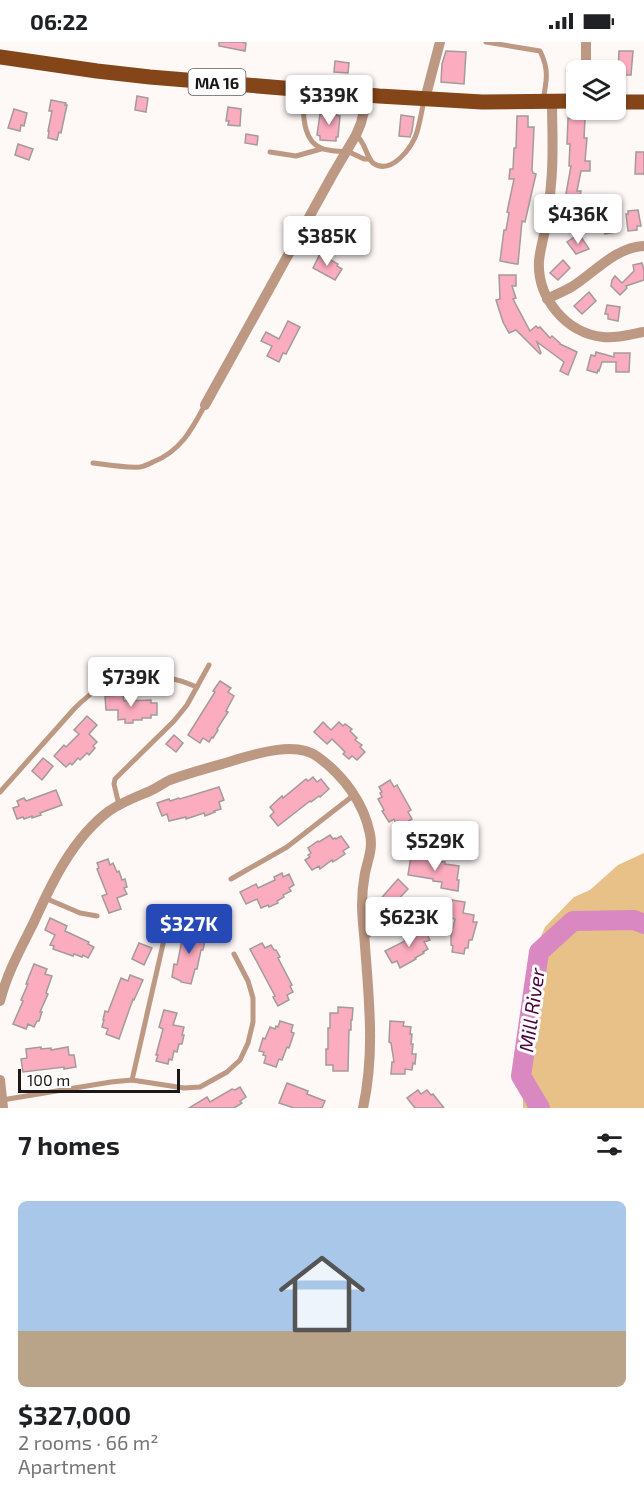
<!DOCTYPE html>
<meta charset="utf-8">
<style>
body{margin:0;font-family:"Exo 2",sans-serif;background:#f6f6f6;color:#202124;height:100vh;display:flex;flex-direction:column;font-size:22px;white-space:nowrap}
*{box-sizing:border-box;margin:0}
p{font-size:20px;color:#757577}
.icon{flex:none;width:33px;height:33px;fill:none;stroke:currentColor;stroke-width:2;stroke-linecap:round;stroke-linejoin:round}
.map{position:relative;height:1066px;overflow:hidden}
.panel{display:flex;flex-direction:column;background:#fff;flex:1}
.panel>*{flex:none}
.buttons{position:absolute;left:566px;top:18px;display:grid;gap:12px}
.buttons a{display:grid;place-items:center;width:60px;height:60px;border-radius:9px;background:#fff;box-shadow:0 2px 4px #0004;font-size:30px}
.scale{position:absolute;left:18px;bottom:15px;width:162px;box-sizing:border-box;padding-left:6px;border:3px solid #1b1717;border-top:0;font-size:16px;line-height:21px;white-space:nowrap;color:#1b1717;-webkit-text-stroke:4px #fff;paint-order:stroke}
.price{position:absolute;translate:-50% -51px;padding:0 14px;border-radius:6px;background:#fff;color:#222;font-size:20px;line-height:39px;filter:drop-shadow(0 2px 3px #0008)}
.price::after{content:'';position:absolute;left:50%;top:36px;width:18px;height:14px;margin-left:-9px;background:inherit;clip-path:polygon(0 0,100% 0,50% 100%)}
.price.current{background:#2549b7;color:#fff}
ul{padding:0;list-style:none}
li{display:grid;align-content:center;gap:12px;height:318px;padding:0 18px}
li span{display:grid;place-items:center;height:186px;border-radius:9px;color:#555}
li>.icon{margin-inline-start:auto}
span .icon{width:108px;height:108px;fill:#fffc;stroke-width:1}
li b{font-size:26px}
h2{display:flex;justify-content:space-between;align-items:center;height:72px;padding:0 18px;font-size:26px}
.status{display:flex;justify-content:space-between;align-items:center;height:42px;padding:0 30px;background:#fff;direction:ltr}
.status svg{height:16px;fill:currentColor}
.map>svg:first-child{display:block}
.green{fill:#e7c188}
.lines{fill:none;stroke-linecap:round;stroke-linejoin:round}
.river{stroke:#d988c1;stroke-width:20}
.building{fill:#fcacbf;stroke:#a39a9c;stroke-width:1.5}
.service{stroke:#bd9882;stroke-width:5}
.minor{stroke:#bd9882;stroke-width:10}
.primary{stroke:#844518;stroke-width:15}
.labels{text-anchor:middle;dominant-baseline:central;stroke-width:6;stroke-linejoin:round;paint-order:stroke}
.shield{fill:#fff;stroke:#5f5d5d;stroke-width:1.5}
.shield-label{font-size:16px;font-weight:bold;fill:#1b1717}
.water-label{font-size:20px;font-style:italic;fill:#4b013c;stroke:#fff}
</style>
<div class="status"><b>06:22</b><svg viewBox="0 0 49 12"><path d="M0 12V9h3v3zM5 12V6h3v6zM10 12V3h3v9zM15 12V0h3v12zM26 1h20v11H26zM47 4h2v5h-2z"/></svg></div>
<div class="map">
<svg width="644" height="1066" viewBox="0 0 644 1066">
<rect width="100%" height="100%" fill="#fef8f7"/>
<path class="green" d="M644,811V1066H523V1038L533,967L530,933L534,911L545,885L574,855L590,848L618,823Z"/>
<g class="lines">
<path class="river" d="M540,1066L521,1034L539,910L573,879L634,878L644,882"/>
</g>
<g class="building">
<path d="M219,0H241L246,1L245,9L219,4Z"/>
<path d="M446,9L466,10L464,42L441,40L442,22Z"/>
<path d="M619,9H633L631,33H619V29H618Z"/>
<path d="M335,19L349,21L348,31L334,30Z"/>
<path d="M137,54L148,56L146,70L135,68Z"/>
<path d="M51,58L66,61L65,63H67L61,91L59,90L57,98L48,96L49,89H48L52,69H49Z"/>
<path d="M228,65L241,67L240,84L228,83L229,79H226Z"/>
<path d="M14,67L27,71L24,84L21,83L20,89L8,86Z"/>
<path d="M324,69L336,71V73L340,74L338,95H336V99L320,98V94L317,93L320,72H323Z"/>
<path d="M401,73L414,75L412,89L410,95L399,94Z"/>
<path d="M517,74H528V85H534L532,128L533,131L536,132L525,180L522,179L518,222H516L500,219L504,188H506L509,171L507,170L514,137H509L510,127H513L514,106H516Z"/>
<path d="M568,76L585,77L584,96H587L585,119H590V129H581L577,149H581L579,160L574,159L573,165L564,163L571,124H569L570,102H567Z"/>
<path d="M246,92L258,94L257,103L245,101Z"/>
<path d="M18,102L33,107L29,118L15,113Z"/>
<path d="M636,110H644V132H635Z"/>
<path d="M638,168L641,184H637V188L628,189L626,172H628V169Z"/>
<path d="M609,177L616,190L605,192L600,182Z"/>
<path d="M579,192L589,207L576,212L567,200Z"/>
<path d="M320,212L338,222L337,224L342,227L335,238L313,226Z"/>
<path d="M563,218L570,226L558,238L550,231Z"/>
<path d="M642,221L644,228V238L626,244L627,246L620,253L611,244L612,238L615,234L622,241L634,229L633,223Z"/>
<path d="M499,233H516V244H512L516,256L513,257L530,289L536,284L538,286L540,285L550,296L552,294L560,301V302L577,310L568,333L560,329L564,320L537,300L541,311L540,312L516,288L509,291L503,280L496,258L500,257Z"/>
<path d="M589,250L596,259L582,272L574,264Z"/>
<path d="M607,263L620,265L618,279L608,277V272H605Z"/>
<path d="M288,279L300,285L286,312L283,311L279,320L267,314L272,304L261,299L266,290L279,297Z"/>
<path d="M596,310L614,315V311H630L629,330H616V320H602L599,329L598,328L597,331L587,328L591,313L595,314Z"/>
<path d="M220,639L231,646L228,650L234,654L226,669L228,670L217,687L218,688L213,696L212,695L209,700L203,696L200,701L188,693L215,650L213,649Z"/>
<path d="M123,653L124,659L151,658V661H157V673H151V676H142V678H133V681H125V677L118,678V668H106L105,654Z"/>
<path d="M87,674L97,683L89,692L97,700L93,704L95,706L89,713L87,711L80,718L78,716L72,723L70,721L66,725L54,714L64,703L66,705L79,692L74,688Z"/>
<path d="M323,680L331,688L339,680L343,684L345,682L352,687L350,689L357,696L355,698L362,703L360,705L365,710L357,718L352,714L349,717L343,712L345,710L332,697L327,702L314,690Z"/>
<path d="M174,693L183,701L176,710L166,702Z"/>
<path d="M43,716L53,724L42,738L32,729Z"/>
<path d="M313,735L317,740L321,737L329,747L320,755L319,754L311,760L310,759L278,784L270,774L274,770L270,765L282,754L283,756L306,737L308,739Z"/>
<path d="M390,738L394,745L397,743L411,768L408,770L412,777L401,784L398,779L395,780L394,777L389,780L382,769L384,768L378,757L382,755L380,751L382,750L379,745Z"/>
<path d="M219,745L224,758L219,760L221,767L214,769L215,770L205,774L204,771L186,777V775L169,779L167,772L162,774L157,761L169,757L170,759L179,756L180,757Z"/>
<path d="M56,748L62,763L40,771L41,773L32,776V774L24,777L23,775L17,777L13,766L19,764L17,759L24,756L26,759Z"/>
<path d="M330,793L333,797L335,796L336,797L341,794L349,805L343,809L345,812L333,820L332,818L320,827L319,824L312,828L305,818L310,815L308,813L311,811L308,806L318,799L319,800Z"/>
<path d="M411,814L437,816L436,819L445,820V822L459,824L457,838H459L458,849L441,846L442,840L433,839V837L408,833Z"/>
<path d="M108,817L110,823L113,821L117,830L119,829L122,838L125,837L127,845L124,846L127,852L117,856L121,867L109,871L102,854L107,852L97,827L99,826L97,821Z"/>
<path d="M282,831L283,835L289,832L294,843L289,846L291,849L283,853L284,855L277,859L278,861L269,865L268,863L261,866L257,857L246,862L240,850L256,842L258,846L275,838L274,835Z"/>
<path d="M398,837L408,847L386,870L377,861Z"/>
<path d="M452,858L465,860L463,871L474,873L473,880H477L472,898H469L468,906H465L464,912L452,910L453,904L451,903V894L455,877L449,876Z"/>
<path d="M50,876L67,884L65,889L89,900L88,902L94,905L88,916L83,913L82,915L74,912L73,914L53,907L54,904L50,903L55,893L45,888Z"/>
<path d="M185,883L198,885L197,890L205,891L203,898H205L203,908H201L197,927H195L191,942L181,940V939L172,935L174,922L177,923Z"/>
<path d="M423,885L430,898L424,900L428,907L423,910L424,911L415,916L416,917L400,926L397,919L392,921L385,909L405,899L404,897L412,893L411,891Z"/>
<path d="M139,901L152,906L144,923L132,917Z"/>
<path d="M262,901L265,906L271,903L274,908H276L280,915L278,916L292,943L290,944L293,950L287,953L289,958L278,964L273,955L275,954L250,907Z"/>
<path d="M34,922L47,927L45,932L52,934L46,951L48,952L40,970H42L39,979H37L34,985L28,982L26,987L13,982L23,959L21,958L28,942H26Z"/>
<path d="M130,933L143,938L134,958L133,957L119,997L106,992L108,987L102,985L104,978H103L105,969L108,970L121,936L128,939Z"/>
<path d="M338,965L353,966L352,978H351V988H349L348,1029H333V1023H326V1007H328V986H330V971H338Z"/>
<path d="M164,968L177,971L173,983L184,985L182,993H184L182,1002H179L177,1010L174,1009L172,1018L169,1017L168,1022L156,1019L158,1013H156L163,987L159,985Z"/>
<path d="M280,979L293,983L291,990L294,991L289,1006L287,1005L282,1018L279,1017L276,1025L264,1021L266,1014L263,1013L264,1010L259,1009L263,996L265,997L270,985L275,987L276,984L278,985Z"/>
<path d="M390,979L404,980L403,984L411,985L410,992H412L411,1002H413L412,1012H416L415,1022L413,1021L412,1028L405,1027V1032H391L392,1020H394L391,1001L389,1000Z"/>
<path d="M41,1005V1007L51,1006V1008L68,1005L69,1013H74L76,1025L64,1027V1025L23,1030L21,1017L27,1016L26,1007Z"/>
<path d="M287,1041L308,1049L307,1052L325,1059L322,1066H294L279,1061Z"/>
<path d="M240,1045L246,1055L240,1059L242,1061L234,1066H189L207,1055L210,1060L232,1047L235,1048Z"/>
<path d="M418,1048L421,1052L427,1048L431,1053L433,1052L444,1066H415L407,1056Z"/>
</g>
<g class="lines">
<g class="service">
<path d="M486,0L540,9C549,27 547,38 543,58"/>
<path d="M302,50C304,68 301,98 321,106C327,109 337,109 345,110"/>
<path d="M356,93C366,101 366,115 373,121C391,134 413,105 417,90C420,80 422,68 424,58"/>
<path d="M347,109L364,117H370"/>
<path d="M270,110L296,114L321,107"/>
<path d="M93,421C109,423 125,426 140,425C145,424 149,422 153,420C181,409 192,387 205,363"/>
<path d="M0,750L74,667C111,629 148,624 197,645"/>
<path d="M119,763L114,742L115,737L174,679L187,663L209,623"/>
<path d="M231,837L287,805L354,753"/>
<path d="M45,856L80,871L97,874"/>
<path d="M365,895L380,886L403,870L412,866L421,864L442,865"/>
<path d="M132,1038L171,867"/>
<path d="M2,1058L111,1040L132,1038L184,1046L200,1045L227,1030L240,1018L248,1001L253,980V956L248,939L234,912"/>
</g>
<g class="minor">
<path d="M586,28V0"/>
<path d="M425,57L440,0"/>
<path d="M552,60C552,87 554,115 551,142C550,157 547,173 545,188C543,198 540,208 539,219C537,256 566,291 603,295C617,297 631,292 644,290"/>
<path d="M547,257C555,253 565,249 573,244C595,230 616,205 644,204"/>
<path d="M205,363L333,132L356,93L361,81L368,53"/>
<path d="M0,959C7,931 21,906 34,880C52,840 73,796 109,769C122,760 136,755 150,749C157,746 163,741 170,738C191,730 213,725 235,718C258,711 297,699 318,715C343,733 364,761 370,792C373,807 368,817 365,831C363,842 362,852 362,863C362,876 364,890 365,904C369,958 375,1012 363,1066"/>
<path d="M0,1038L3,1066"/>
</g>
<g class="primary">
<path d="M0,15L97,29L150,35L379,54L482,60L576,59"/>
<path d="M615,60H644"/>
</g>
</g>
<g class="labels">
<rect class="shield" x="188.5" y="27" width="57" height="26" rx="4.5"/>
<g class="shield-label">
<text x="217" y="40">MA 16</text>
</g>
<g class="water-label">
<text transform="translate(531 968) rotate(-82)">Mill River</text>
</g>
</g>
</svg>
<div class="buttons">
<a><svg class="icon" aria-label="layers" viewBox="0 0 24 24"><path d="M12 4l9 5-9 5-9-5zM3 14l9 5 9-5"/></svg></a>
</div>
<div class="scale">100 m</div>
<b class="price" style="left:329px;top:84px">$339K</b>
<b class="price" style="left:578px;top:203px">$436K</b>
<b class="price" style="left:327px;top:225px">$385K</b>
<b class="price" style="left:131px;top:666px">$739K</b>
<b class="price" style="left:435px;top:830px">$529K</b>
<b class="price" style="left:409px;top:906px">$623K</b>
<b class="price current" style="left:189px;top:913px">$327K</b>
</div>
<section class="panel">
<h2>7 homes<svg class="icon" aria-label="filters" viewBox="0 0 24 24"><path d="M4 7h16M4 17h16"/><circle cx="9" cy="7" r="2"/><circle cx="15" cy="17" r="2"/></svg></h2>
<ul>
<li><span style="background:linear-gradient(#a9c7e8 70%,#b9a48a 0)"><svg class="icon" aria-label="home" viewBox="0 0 24 24"><path d="M3 11l9-7 9 7M6 9v11h12V9"/></svg></span><div><b>$327,000</b><p>2 rooms · 66 m²</p><p>Apartment</p></div></li>
</ul>
</section>
